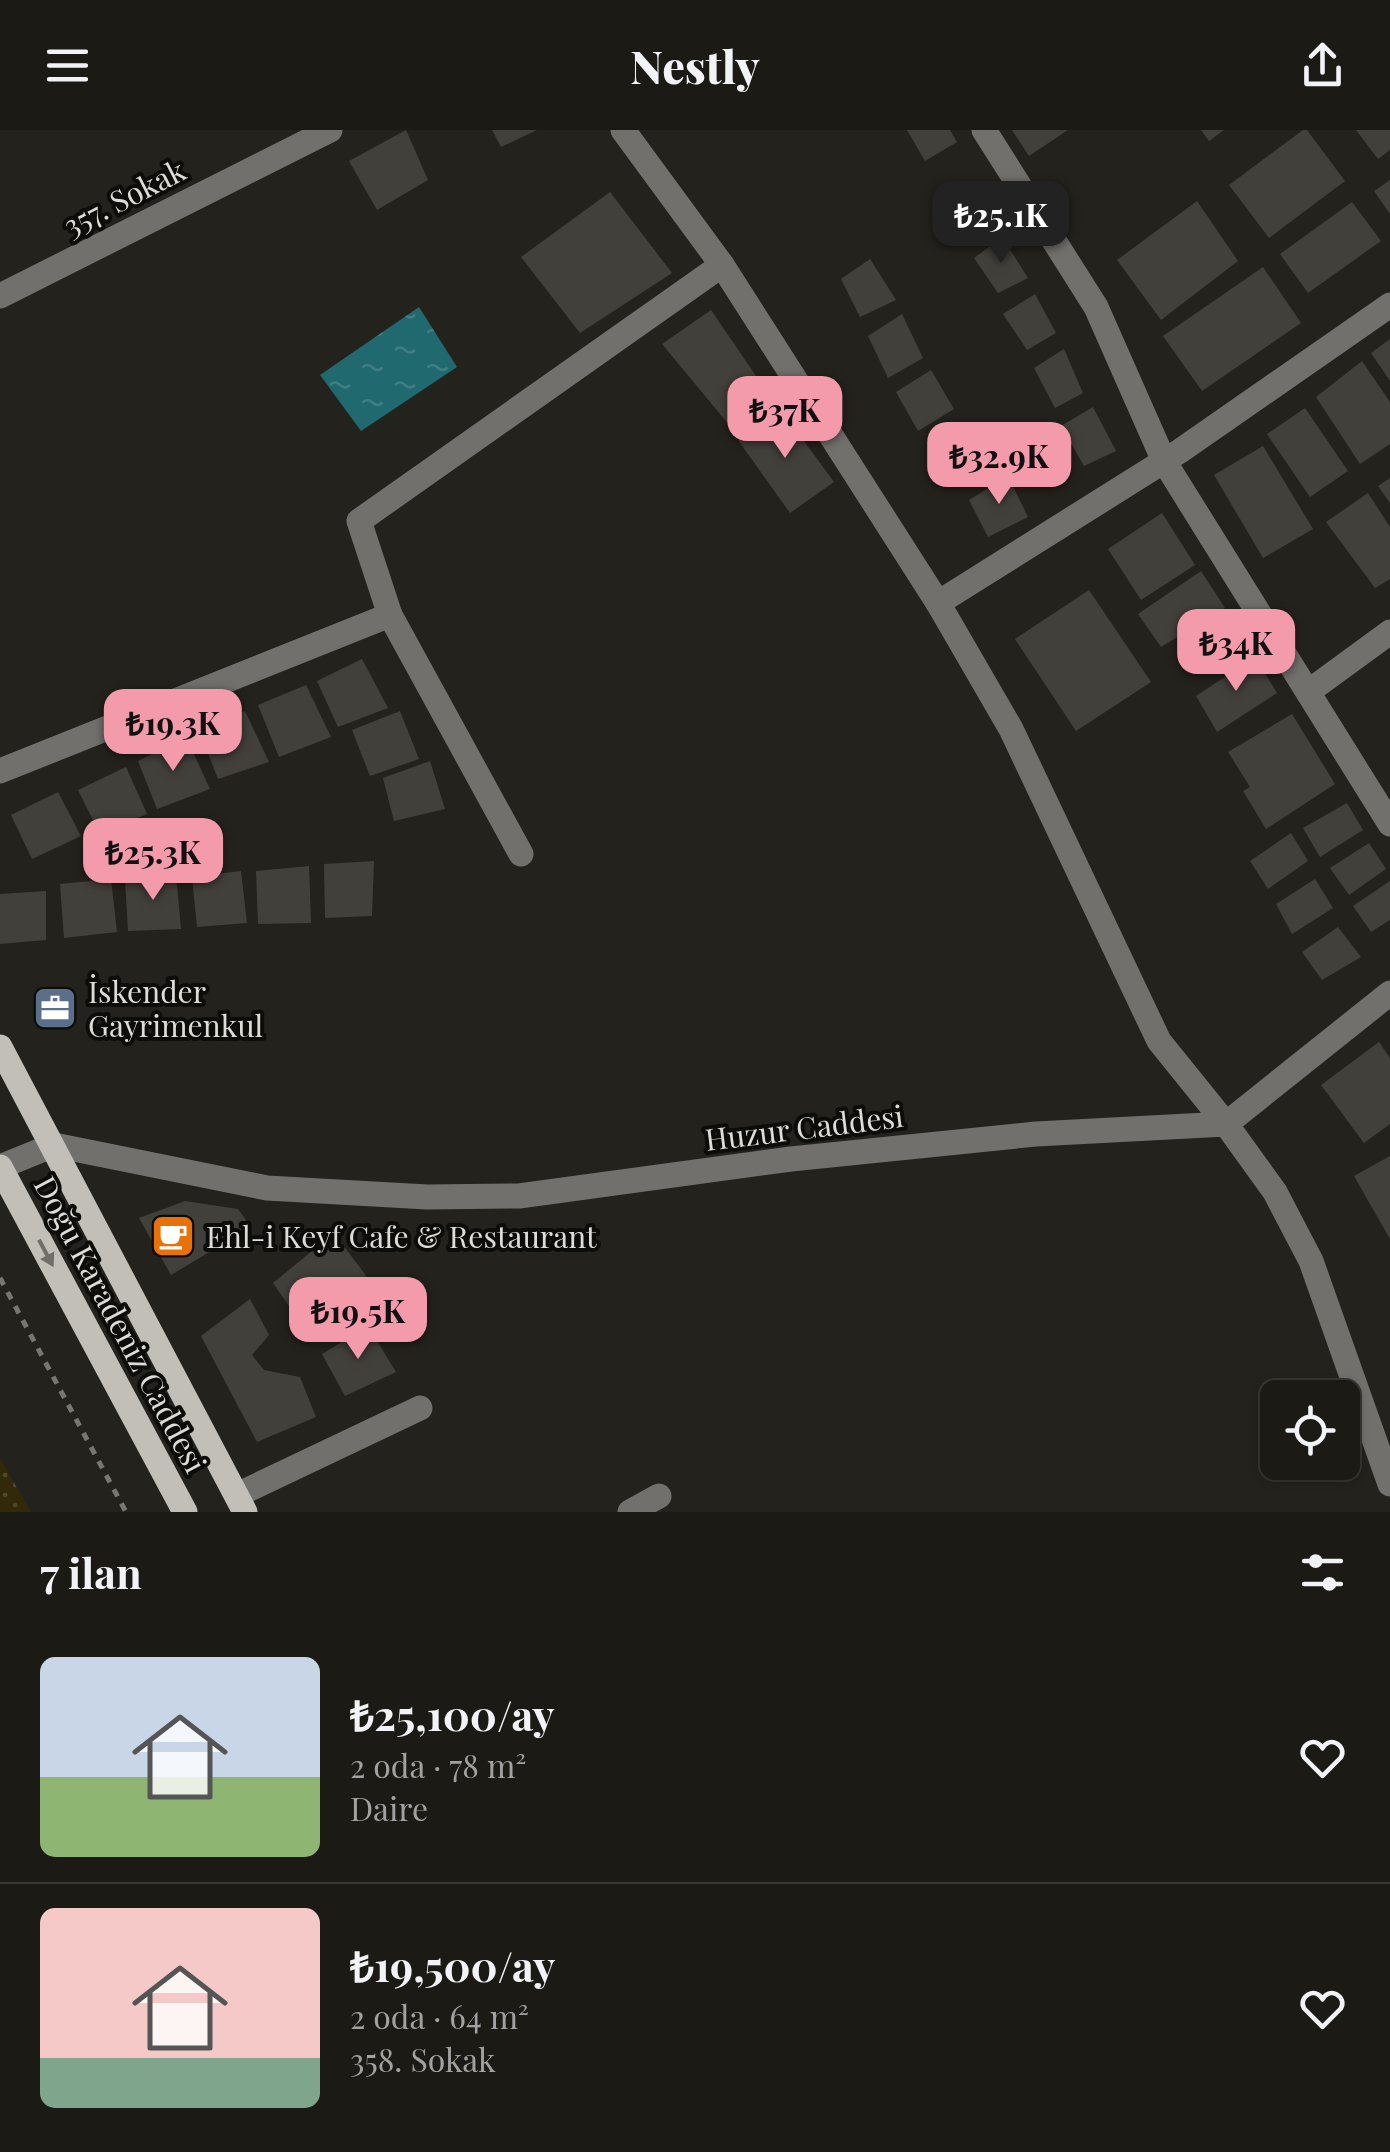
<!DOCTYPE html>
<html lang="tr">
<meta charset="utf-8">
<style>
body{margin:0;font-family:"Playfair Display",serif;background:#282722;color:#f1f3f6;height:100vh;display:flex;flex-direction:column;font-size:38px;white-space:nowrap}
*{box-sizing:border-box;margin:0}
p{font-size:32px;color:#a0a1a0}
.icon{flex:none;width:55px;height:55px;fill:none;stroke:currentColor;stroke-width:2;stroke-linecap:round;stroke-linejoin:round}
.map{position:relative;height:1382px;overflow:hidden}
.drawer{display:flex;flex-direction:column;background:#1b1a15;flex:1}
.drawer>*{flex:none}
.fabs{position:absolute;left:1260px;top:1250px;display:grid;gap:20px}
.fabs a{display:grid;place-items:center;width:100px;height:100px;border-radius:15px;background:#1b1a15;box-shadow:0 2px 8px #0004,0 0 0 2px #393834;font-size:50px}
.price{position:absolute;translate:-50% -85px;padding:0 22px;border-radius:20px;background:#f39aab;color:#111;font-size:32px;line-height:65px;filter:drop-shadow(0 2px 5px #0008)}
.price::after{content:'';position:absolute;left:50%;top:60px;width:30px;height:22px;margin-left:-15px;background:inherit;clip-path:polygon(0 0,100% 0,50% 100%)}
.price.active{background:#222;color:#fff}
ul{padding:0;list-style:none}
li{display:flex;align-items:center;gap:30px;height:250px;padding:0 40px}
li+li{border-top:2px solid #393834}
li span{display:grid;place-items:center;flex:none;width:280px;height:200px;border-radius:15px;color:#555}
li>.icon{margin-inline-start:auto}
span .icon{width:120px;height:120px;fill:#fffc;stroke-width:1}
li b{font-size:42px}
h2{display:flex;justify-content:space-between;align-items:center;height:120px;padding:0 40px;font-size:42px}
header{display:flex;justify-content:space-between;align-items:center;height:130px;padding:0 40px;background:#1b1a15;font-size:45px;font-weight:800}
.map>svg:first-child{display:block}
.sand{fill:url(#sand-dots)}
.water{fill:url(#water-ripples)}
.building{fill:#42403a}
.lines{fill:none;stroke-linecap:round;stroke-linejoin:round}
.path{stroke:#787671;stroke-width:5;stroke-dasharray:8 8;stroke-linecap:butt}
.minor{stroke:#71706d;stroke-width:25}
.major{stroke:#c1bfb8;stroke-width:25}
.oneway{fill:#706e69}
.labels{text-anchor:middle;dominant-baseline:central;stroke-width:8;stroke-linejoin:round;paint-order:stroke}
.street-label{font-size:30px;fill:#dedcd9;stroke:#0c0c09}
.poi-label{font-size:30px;fill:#dedcd9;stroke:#0c0c09;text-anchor:start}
</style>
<header><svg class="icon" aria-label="menu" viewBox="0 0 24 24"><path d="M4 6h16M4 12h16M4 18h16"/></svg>Nestly<svg class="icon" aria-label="share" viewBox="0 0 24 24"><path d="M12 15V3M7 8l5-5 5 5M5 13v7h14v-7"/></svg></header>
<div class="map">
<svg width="1390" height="1382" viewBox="0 0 1390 1382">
<defs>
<pattern id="sand-dots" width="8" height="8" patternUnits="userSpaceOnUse" patternTransform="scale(2.5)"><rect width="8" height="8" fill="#312908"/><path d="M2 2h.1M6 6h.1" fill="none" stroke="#4e472b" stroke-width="1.8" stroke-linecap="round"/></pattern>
<pattern id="water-ripples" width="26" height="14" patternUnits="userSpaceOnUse" patternTransform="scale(2.5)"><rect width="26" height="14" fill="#1f696f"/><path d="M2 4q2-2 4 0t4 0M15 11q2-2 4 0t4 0" fill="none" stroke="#3f7e83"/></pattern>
</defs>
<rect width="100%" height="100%" fill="#24221c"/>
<path class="sand" d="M0,1328L31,1382H0Z"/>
<path class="water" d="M419,177L457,237L361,301L320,245Z"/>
<g class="building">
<path d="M406,0L428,50L377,80L349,31Z"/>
<path d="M492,0H537L501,17Z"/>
<path d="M907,0H950L957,12L925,31Z"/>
<path d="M1012,0H1068L1029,26Z"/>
<path d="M1201,0H1224L1209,11Z"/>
<path d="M1303,0H1307L1345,51L1269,108L1229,55Z"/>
<path d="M1356,0H1390V20L1378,29Z"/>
<path d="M1390,50V84L1374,61Z"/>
<path d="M976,51L994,93L963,110L939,69Z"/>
<path d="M610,62L672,143L580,203L521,127Z"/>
<path d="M1197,71L1238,131L1161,190L1117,130Z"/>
<path d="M1352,72L1381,111L1308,163L1280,124Z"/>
<path d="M1002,107L1028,148L998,163L974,128Z"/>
<path d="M870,129L896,170L860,187L841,149Z"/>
<path d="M1263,137L1301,193L1202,261L1163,206Z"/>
<path d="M1035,164L1056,203L1027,220L1003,184Z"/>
<path d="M711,180L769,265L730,296L662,214Z"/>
<path d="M902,184L923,228L888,248L868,206Z"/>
<path d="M1390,209V251L1371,223Z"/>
<path d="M1064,219L1083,263L1055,278L1034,238Z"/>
<path d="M1362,231L1390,272V314L1360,334L1316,267Z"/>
<path d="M931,240L954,279L918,301L896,262Z"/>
<path d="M779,277L834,352L790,383L738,310Z"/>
<path d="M1093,277L1116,321L1084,336L1061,296Z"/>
<path d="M1305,278L1348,341L1310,367L1267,304Z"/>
<path d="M965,297L985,336L951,356L928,316Z"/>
<path d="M1263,316L1313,399L1263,428L1214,345Z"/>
<path d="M1008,346L1028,387L988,407L969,370Z"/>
<path d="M1390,348V373L1378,356Z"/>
<path d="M1368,363L1390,397V449L1375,458L1326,392Z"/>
<path d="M1162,383L1195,435L1141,470L1108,419Z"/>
<path d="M1201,441L1225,478L1161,517L1138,484Z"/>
<path d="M1089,460L1151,552L1076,601L1015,509Z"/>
<path d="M1255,527L1277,563L1217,602L1196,566Z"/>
<path d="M362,529L388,578L338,597L317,551Z"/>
<path d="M306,555L331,607L279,627L258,575Z"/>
<path d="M245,581L269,632L218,649L199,600Z"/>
<path d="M400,581L419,629L370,646L352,600Z"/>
<path d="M1292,584L1335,654L1266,699L1243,661L1250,657L1228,622Z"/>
<path d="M186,607L210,659L157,679L138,631Z"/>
<path d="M430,631L445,679L394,691L383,648Z"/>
<path d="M126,637L147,684L100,704L78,660Z"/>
<path d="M58,662L81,706L32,729L11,685Z"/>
<path d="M1347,673L1363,700L1320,727L1303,698Z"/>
<path d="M1291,703L1308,731L1268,759L1250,731Z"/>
<path d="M1369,713L1386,739L1349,765L1330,738Z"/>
<path d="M374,731L372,786L325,788L324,734Z"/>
<path d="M309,736L311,793L258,794L256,741Z"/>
<path d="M241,741L247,793L197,797L192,747Z"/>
<path d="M176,743L181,799L128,801L125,749Z"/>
<path d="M111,749L117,802L64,808L60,754Z"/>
<path d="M1315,749L1333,778L1292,804L1276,774Z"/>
<path d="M1390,751V790L1371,802L1353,776Z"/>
<path d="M46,761V810L0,814V764Z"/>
<path d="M1338,797L1361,827L1322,850L1302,822Z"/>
<path d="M1379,912L1390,928V994L1364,1013L1321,955Z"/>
<path d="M1390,1026V1109L1354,1046Z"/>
<path d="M185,1071L238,1079L251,1097L171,1145L139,1088Z"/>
<path d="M334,1103L367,1147L296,1186L273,1153Z"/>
<path d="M250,1169L269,1205L252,1225L264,1240L300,1247L316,1287L257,1312L201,1206Z"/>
<path d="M368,1196L396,1242L345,1266L322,1224Z"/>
</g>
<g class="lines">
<path class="path" d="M0,1148L126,1382"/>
<g class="minor">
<path d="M623,0L722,135L938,473L1011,599L1159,911L1226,994L1390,863"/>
<path d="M984,0L1096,177L1164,331L1390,694"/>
<path d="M0,166L330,0"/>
<path d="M938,473L1180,321L1390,175"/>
<path d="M390,485L359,391L722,135"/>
<path d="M1308,562L1390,502"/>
<path d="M0,641L390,485L521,724"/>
<path d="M0,1037L54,1015L267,1058L427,1067L519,1066L791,1029L1036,1004L1226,994L1275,1062L1311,1131L1390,1354"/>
<path d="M237,1365L420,1278"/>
<path d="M630,1382L659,1366"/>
</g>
<g class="major">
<path d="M0,917L245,1382"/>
<path d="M0,1037L185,1382"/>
</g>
</g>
<defs><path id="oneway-solid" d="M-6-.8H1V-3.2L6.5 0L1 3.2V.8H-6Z" transform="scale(2.5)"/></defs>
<use class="oneway" href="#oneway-solid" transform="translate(46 1123) rotate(62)"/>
<defs>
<g id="office-square" transform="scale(2.25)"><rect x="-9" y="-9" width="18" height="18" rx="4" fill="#5c6f8a" stroke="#0c0c09"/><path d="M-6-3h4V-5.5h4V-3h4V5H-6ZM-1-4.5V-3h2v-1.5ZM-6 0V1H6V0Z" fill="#fff"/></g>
<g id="cafe-square" transform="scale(2.25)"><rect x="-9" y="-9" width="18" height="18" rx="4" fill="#e8710a" stroke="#0c0c09"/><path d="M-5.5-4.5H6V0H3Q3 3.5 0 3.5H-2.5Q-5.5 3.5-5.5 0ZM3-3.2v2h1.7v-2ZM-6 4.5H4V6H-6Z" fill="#fff"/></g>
</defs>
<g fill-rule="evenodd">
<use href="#office-square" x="55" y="878"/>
<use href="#cafe-square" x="173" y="1106"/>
</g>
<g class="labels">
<g class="street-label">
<text transform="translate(124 67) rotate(-27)">357. Sokak</text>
<text transform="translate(804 997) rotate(-7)">Huzur Caddesi</text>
<text transform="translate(121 1194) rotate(62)">Doğu Karadeniz Caddesi</text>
</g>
<g class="poi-label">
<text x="88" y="861">İskender<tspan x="88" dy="34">Gayrimenkul</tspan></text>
<text x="206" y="1106">Ehl-i Keyf Cafe &amp; Restaurant</text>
</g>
</g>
</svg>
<div class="fabs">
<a><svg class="icon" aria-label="locate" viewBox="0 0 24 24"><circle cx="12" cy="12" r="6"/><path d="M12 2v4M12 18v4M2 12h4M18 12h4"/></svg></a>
</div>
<b class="price active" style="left:1001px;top:136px">₺25.1K</b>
<b class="price" style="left:785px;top:331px">₺37K</b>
<b class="price" style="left:999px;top:377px">₺32.9K</b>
<b class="price" style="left:1236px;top:564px">₺34K</b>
<b class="price" style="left:173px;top:644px">₺19.3K</b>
<b class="price" style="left:153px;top:773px">₺25.3K</b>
<b class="price" style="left:358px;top:1232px">₺19.5K</b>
</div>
<section class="drawer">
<h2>7 ilan<svg class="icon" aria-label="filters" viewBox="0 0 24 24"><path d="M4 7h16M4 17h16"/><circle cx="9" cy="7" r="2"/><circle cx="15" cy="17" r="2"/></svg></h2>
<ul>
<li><span style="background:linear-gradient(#c9d6e8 60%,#8fb573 0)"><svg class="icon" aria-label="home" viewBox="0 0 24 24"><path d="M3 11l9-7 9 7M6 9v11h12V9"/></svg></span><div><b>₺25,100/ay</b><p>2 oda · 78 m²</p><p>Daire</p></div><svg class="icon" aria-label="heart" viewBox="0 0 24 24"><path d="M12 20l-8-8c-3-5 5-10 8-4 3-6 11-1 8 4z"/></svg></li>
<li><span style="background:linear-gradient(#f6c9c9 75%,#7fa58c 0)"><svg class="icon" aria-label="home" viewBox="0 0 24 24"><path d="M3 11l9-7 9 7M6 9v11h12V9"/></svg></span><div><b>₺19,500/ay</b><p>2 oda · 64 m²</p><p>358. Sokak</p></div><svg class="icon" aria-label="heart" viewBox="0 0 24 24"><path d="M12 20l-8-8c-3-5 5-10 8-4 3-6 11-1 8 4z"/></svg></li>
</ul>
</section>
